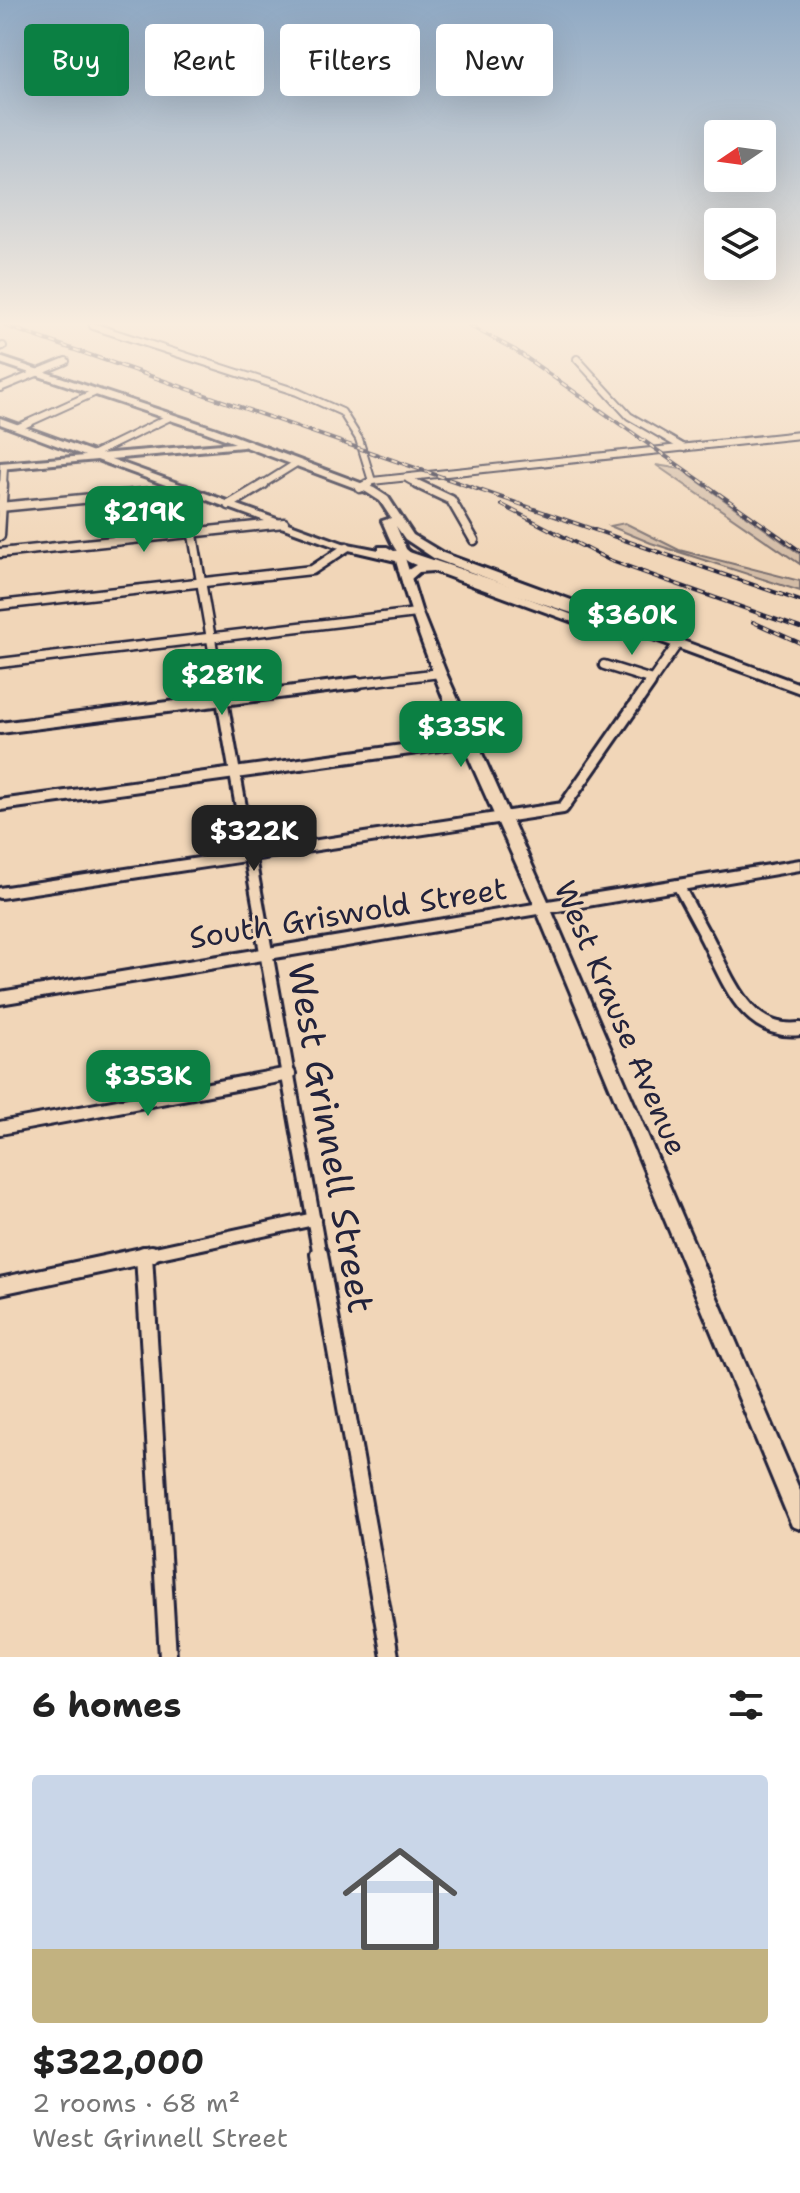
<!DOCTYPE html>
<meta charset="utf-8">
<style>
body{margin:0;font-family:"Shantell Sans",sans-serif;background:#f2f2f2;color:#222;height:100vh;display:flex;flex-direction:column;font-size:30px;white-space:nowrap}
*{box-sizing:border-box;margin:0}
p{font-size:26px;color:#767676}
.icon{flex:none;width:44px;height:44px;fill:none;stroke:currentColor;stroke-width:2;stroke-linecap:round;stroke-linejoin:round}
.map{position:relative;height:1657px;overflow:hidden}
.details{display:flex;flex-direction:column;background:#fff;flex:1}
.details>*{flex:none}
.banner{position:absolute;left:24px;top:24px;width:752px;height:72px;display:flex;gap:16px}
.needle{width:52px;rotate:257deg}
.fabs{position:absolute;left:704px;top:120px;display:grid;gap:16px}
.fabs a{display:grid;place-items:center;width:72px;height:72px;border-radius:8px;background:#fff;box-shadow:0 8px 32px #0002;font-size:40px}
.price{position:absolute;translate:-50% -68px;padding:0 18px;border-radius:16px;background:#0b8043;color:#fff;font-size:26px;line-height:52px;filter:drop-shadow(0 2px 4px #0008)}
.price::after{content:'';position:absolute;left:50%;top:48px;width:24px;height:18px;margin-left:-12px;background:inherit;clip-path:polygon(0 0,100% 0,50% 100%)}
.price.active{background:#222;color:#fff}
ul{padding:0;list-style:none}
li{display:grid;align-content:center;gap:16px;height:424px;padding:0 32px}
li span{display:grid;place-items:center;height:248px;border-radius:8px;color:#555}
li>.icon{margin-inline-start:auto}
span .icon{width:144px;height:144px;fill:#fffc;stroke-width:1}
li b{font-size:34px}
h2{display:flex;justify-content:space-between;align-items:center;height:96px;padding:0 32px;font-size:34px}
.tag{padding:0 28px;border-radius:8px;background:#fff;box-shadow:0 8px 32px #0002;font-size:28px;line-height:72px}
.tag.active{background:#0b8043;color:#fff}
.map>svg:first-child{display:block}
.green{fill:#d3bca6;stroke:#7a6f70;stroke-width:2}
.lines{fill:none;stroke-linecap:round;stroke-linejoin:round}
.street-far4-casing{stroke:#22223b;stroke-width:10}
.street-far3-casing{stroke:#22223b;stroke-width:13}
.street-far2-casing{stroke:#22223b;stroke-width:16}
.street-far1-casing{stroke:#22223b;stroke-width:18}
.street-casing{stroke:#22223b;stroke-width:22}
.secondary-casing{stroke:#22223b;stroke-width:6}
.primary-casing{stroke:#22223b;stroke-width:6}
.street-far4{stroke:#f1d6b8;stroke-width:6}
.street-far3{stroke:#f1d6b8;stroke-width:8}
.street-far2{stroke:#f1d6b8;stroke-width:10}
.street-far1{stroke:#f1d6b8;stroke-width:12}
.street{stroke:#f1d6b8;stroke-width:16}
.secondary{fill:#f1d6b8;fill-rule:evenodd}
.primary{fill:#f1d6b8;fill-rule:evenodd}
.rail-casing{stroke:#22223b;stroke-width:4}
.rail{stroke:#f1d6b8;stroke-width:2;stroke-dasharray:6;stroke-linecap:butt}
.labels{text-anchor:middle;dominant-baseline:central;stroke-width:6;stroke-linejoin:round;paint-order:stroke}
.street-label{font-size:30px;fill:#22223b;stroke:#f1d6b8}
.near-street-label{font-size:36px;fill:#22223b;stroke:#f1d6b8}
</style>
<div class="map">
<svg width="800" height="1657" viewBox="0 0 800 1657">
<rect width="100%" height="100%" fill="#f1d6b8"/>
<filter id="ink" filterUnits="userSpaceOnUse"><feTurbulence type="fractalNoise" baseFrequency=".0125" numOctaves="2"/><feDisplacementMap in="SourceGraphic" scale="16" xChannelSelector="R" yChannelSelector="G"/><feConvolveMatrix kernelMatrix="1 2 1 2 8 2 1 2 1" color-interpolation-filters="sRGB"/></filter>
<g filter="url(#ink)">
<g class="green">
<path d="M656,465L681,469L800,554V564Z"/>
<path d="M625,523L679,550L800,581V591L651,543L610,526Z"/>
</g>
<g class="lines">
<g class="street-far4-casing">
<g id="street-far4">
<path d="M93,326L297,392L342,412L359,439L372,481"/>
<path d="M0,347L3,346"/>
<path d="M577,359L629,416L684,448"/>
<path d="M0,388L66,361"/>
<path d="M19,427L96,392"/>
<path d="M94,454L170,417"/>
<path d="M408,479L421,486"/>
<path d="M3,486L4,466"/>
<path d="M260,486L295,464"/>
<path d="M364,486L372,481L800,435"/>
</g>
</g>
<g class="street-far3-casing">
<g id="street-far3">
<path d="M417,484L451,500L474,540"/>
<path d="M360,488L368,484"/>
<path d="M229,505L264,484"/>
<path d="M0,507L185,489L219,685"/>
<path d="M0,536L3,484"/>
<path d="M0,553L284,523"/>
<path d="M0,605L312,570L347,547"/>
<path d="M0,663L416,613"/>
<path d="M604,665L652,680"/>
<path d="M342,685L440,673"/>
<path d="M649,685L676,646"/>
</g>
</g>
<g class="street-far2-casing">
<g id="street-far2">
<path d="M219,683L264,937"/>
<path d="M0,728L358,683"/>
<path d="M0,805L469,741"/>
<path d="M678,885L706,937"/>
<path d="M0,893L563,808L650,683"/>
</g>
</g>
<g class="street-far1-casing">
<g id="street-far1">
<path d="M263,935L320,1256"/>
<path d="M705,935C727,976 744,1036 800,1029"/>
<path d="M0,1128L289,1074"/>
<path d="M141,1256L314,1219"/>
</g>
</g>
<g class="street-casing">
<g id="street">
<path d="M319,1254L390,1657"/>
<path d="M144,1255L168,1657"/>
<path d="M0,1286L151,1254"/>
</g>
</g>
<g class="secondary-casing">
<path id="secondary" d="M0,418L99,454L246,442L248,444L243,447L111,459L343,543L379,550V547H387L394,551L403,550L595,614V618H587L405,558L422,613L446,673L548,901L800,860V870L552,912L800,1491V1529L792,1526L538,914L0,1004V992L534,904C485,791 428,679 396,561L336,547L97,460L0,469V463L85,456L0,424Z"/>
</g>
<g class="primary-casing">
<path id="primary" d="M0,357L214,428L374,488L388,497L413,535L443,553L800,684V693L435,559L405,539L396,526L406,549L414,556L589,621L588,624H578L433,571L419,572L411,579H403V573L416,565C395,558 391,540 382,521L391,518L380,501L366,492L206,432L0,363Z"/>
</g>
<use href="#street-far4" class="street-far4"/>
<use href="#street-far3" class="street-far3"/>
<use href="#street-far2" class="street-far2"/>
<use href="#street-far1" class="street-far1"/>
<use href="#street" class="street"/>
<use href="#secondary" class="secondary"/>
<use href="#primary" class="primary"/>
<g class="rail-casing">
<g id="rail">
<path d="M6,326L800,601"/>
<path d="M470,326L515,350L800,551"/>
<path d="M502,505L609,560L800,628"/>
<path d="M753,622L800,643"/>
</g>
</g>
<use href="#rail" class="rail"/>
</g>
</g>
<linearGradient id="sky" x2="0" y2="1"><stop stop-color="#8fa9c4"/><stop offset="0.58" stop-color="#f9eddf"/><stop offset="1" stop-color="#f9eddf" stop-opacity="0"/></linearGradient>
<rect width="800" height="558" fill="url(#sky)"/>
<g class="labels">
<g class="street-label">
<text transform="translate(348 913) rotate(-9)">South Griswold Street</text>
<text transform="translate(621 1018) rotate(67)">West Krause Avenue</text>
</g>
<g class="near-street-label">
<text transform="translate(331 1138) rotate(80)">West Grinnell Street</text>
</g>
</g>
</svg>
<div class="fabs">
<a><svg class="needle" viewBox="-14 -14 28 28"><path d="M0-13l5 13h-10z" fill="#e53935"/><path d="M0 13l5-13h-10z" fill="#767676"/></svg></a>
<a><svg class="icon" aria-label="layers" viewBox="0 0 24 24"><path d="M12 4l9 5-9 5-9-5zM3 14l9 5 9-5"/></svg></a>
</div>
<b class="price" style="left:144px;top:554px">$219K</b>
<b class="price" style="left:632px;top:657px">$360K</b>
<b class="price" style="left:222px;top:717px">$281K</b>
<b class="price" style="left:461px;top:769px">$335K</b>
<b class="price active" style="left:254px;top:873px">$322K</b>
<b class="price" style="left:148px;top:1118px">$353K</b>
<div class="banner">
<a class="tag active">Buy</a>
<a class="tag">Rent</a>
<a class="tag">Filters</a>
<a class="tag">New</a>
</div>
</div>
<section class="details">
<h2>6 homes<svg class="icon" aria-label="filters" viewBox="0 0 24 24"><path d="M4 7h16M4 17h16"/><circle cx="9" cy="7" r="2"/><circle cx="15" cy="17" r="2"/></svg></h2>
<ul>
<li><span style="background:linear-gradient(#c9d6e8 70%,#c2b280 0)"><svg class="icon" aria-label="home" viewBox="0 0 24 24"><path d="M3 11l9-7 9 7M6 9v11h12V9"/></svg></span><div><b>$322,000</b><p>2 rooms · 68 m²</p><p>West Grinnell Street</p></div></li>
</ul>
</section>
